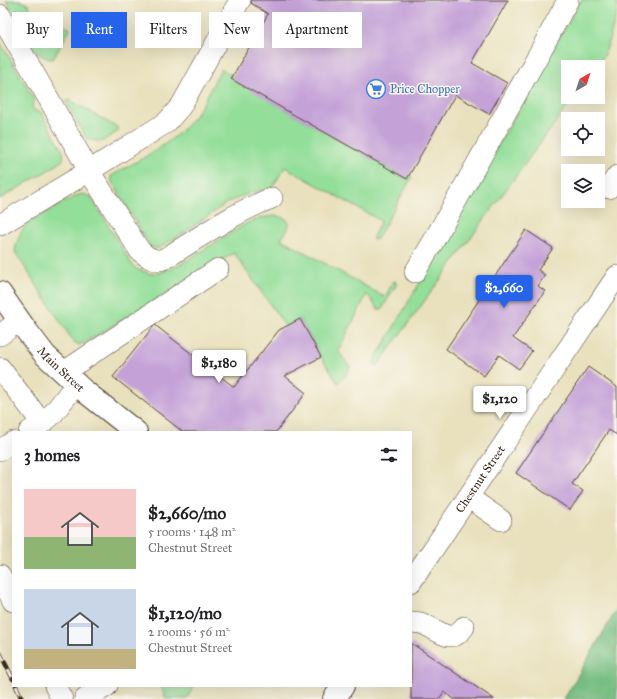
<!DOCTYPE html>
<meta charset="utf-8">
<style>
body{margin:0;font-family:"IM FELL Great Primer",serif;background:#f2f2f2;color:#202124;height:100vh;display:flex;flex-direction:column;font-size:15px;white-space:nowrap}
*{box-sizing:border-box;margin:0}
p{font-size:13px;color:#757577}
.icon{flex:none;width:22px;height:22px;fill:none;stroke:currentColor;stroke-width:2;stroke-linecap:round;stroke-linejoin:round}
.map{position:relative;flex:1;overflow:hidden}
.details{position:absolute;left:12px;top:431px;width:400px;height:256px;display:flex;flex-direction:column;background:#fff;border-radius:0px;box-shadow:0 4px 16px #0002}
.details>*{flex:none}
.guide{position:absolute;left:12px;top:12px;width:400px;height:36px;display:flex;gap:8px}
.needle{width:26px;rotate:39deg}
.fabs{position:absolute;left:561px;top:60px;display:grid;gap:8px}
.fabs a{display:grid;place-items:center;width:44px;height:44px;border-radius:0px;background:#fff;box-shadow:0 4px 16px #0002;font-size:20px}
.price{position:absolute;translate:-50% -34px;padding:0 9px;border-radius:4px;background:#fff;color:#222;font-size:13px;line-height:26px;filter:drop-shadow(0 1px 2px #0008)}
.price::after{content:'';position:absolute;left:50%;top:24px;width:12px;height:9px;margin-left:-6px;background:inherit;clip-path:polygon(0 0,100% 0,50% 100%)}
.price.active{background:#2563eb;color:#fff}
ul{padding:0;list-style:none}
li{display:flex;align-items:center;gap:12px;height:100px;padding:0 12px}
li span{display:grid;place-items:center;flex:none;width:112px;height:80px;border-radius:0px;color:#555}
li>.icon{margin-inline-start:auto}
span .icon{width:48px;height:48px;fill:#fffc;stroke-width:1}
li b{font-size:17px}
h2{display:flex;justify-content:space-between;align-items:center;height:48px;padding:0 12px;font-size:17px}
.tag{padding:0 14px;border-radius:0px;background:#fff;box-shadow:0 4px 16px #0002;font-size:14px;line-height:36px}
.tag.active{background:#2563eb;color:#fff}
.map>svg:first-child{display:block}
.green{fill:#93de99;stroke:#67845c}
.forest{fill:#76bd81;stroke:#587450}
.building{fill:#c4a2d8}
.lines{fill:none;stroke-linecap:round;stroke-linejoin:round}
.minor-casing{stroke:#554536;stroke-width:22}
.major-casing{stroke:#554536;stroke-width:24}
.minor{stroke:#fff;stroke-width:21}
.major{stroke:#fff;stroke-width:22}
.rail-casing{stroke:#3b2a1e;stroke-width:4.5}
.rail{stroke:#fbf7ec;stroke-width:3;stroke-dasharray:9;stroke-linecap:butt}
.labels{text-anchor:middle;dominant-baseline:central;stroke-width:3;stroke-linejoin:round;paint-order:stroke}
.shop-label{font-size:12px;fill:#366cbe;stroke:#fbf7ec;text-anchor:start}
.street-label{font-size:12px;fill:#3b2a1e;stroke:#fbf7ec}
</style>
<div class="map">
<svg width="617" height="699" viewBox="0 0 617 699">
<rect width="100%" height="100%" fill="#fbf7ec"/>
<filter id="ink" filterUnits="userSpaceOnUse"><feTurbulence type="fractalNoise" baseFrequency=".025" numOctaves="2"/><feDisplacementMap in="SourceGraphic" scale="8" xChannelSelector="R" yChannelSelector="G"/><feConvolveMatrix kernelMatrix="1 2 1 2 8 2 1 2 1" color-interpolation-filters="sRGB"/></filter>
<filter id="wash" filterUnits="userSpaceOnUse"><feTurbulence type="fractalNoise" baseFrequency=".012" numOctaves="4" result="noise"/><feDisplacementMap in="SourceGraphic" scale="16" xChannelSelector="R" yChannelSelector="G"/><feGaussianBlur stdDeviation="0.9" result="paint"/><feColorMatrix in="noise" values="0 0 0 0 0 0 0 0 0 0 0 0 0 0 0 0 0 1.4 0 .05"/><feComposite in="paint" operator="in"/></filter>
<g filter="url(#wash)">
<rect width="100%" height="100%" fill="#e9e1be"/>
<g class="green">
<path d="M6,0H20L29,5L30,8L29,10L22,23L54,41L62,27C65,25 67,26 70,29L69,31L53,59C45,59 39,54 33,48Z"/>
<path d="M581,0H617V13L605,54L596,67H568V97H574L377,366L373,363L437,253Z"/>
<path d="M0,42L34,99L32,107L35,111L41,112L63,151C64,156 64,159 60,163L0,199Z"/>
<path d="M221,69L233,76L232,79L407,179L409,175L412,177L377,239L374,240H373V237L381,221L285,167L272,188L252,192L227,203L182,234L159,248H154L151,247L111,180V176C142,158 178,142 199,110C207,97 213,83 221,69Z"/>
<path d="M70,100L118,128V130L117,132L101,142L88,139L85,136L67,104L66,103L67,101Z"/>
<path d="M83,194L91,197L133,266L139,270L151,274L162,272L177,266L249,222C258,219 276,213 284,218C286,219 288,221 289,223L288,229L281,239L385,297L393,282L394,281L396,282V285L382,309H378L367,294L338,351L350,367L346,375L338,383L321,357L300,319L286,327L234,253L84,343L79,345L73,341L15,252L16,245L21,232L29,222L78,195Z"/>
<path d="M161,686H194L187,699H166Z"/>
</g>
<path class="forest" d="M617,609V699H564Z"/>
<g id="blocks">
<g class="building">
<path d="M252,0H508L472,63L507,83L489,114L455,95L407,179L231,79L268,14L251,3Z"/>
<path d="M526,230L553,248L538,270L545,275L538,286L545,291L513,338L532,351L519,369L499,355L484,376L446,349Z"/>
<path d="M300,319L321,357L285,376L306,393L276,432H183L113,377L153,327L155,325L234,387L279,330Z"/>
<path d="M588,367L617,387V435L609,430L572,484L583,491L570,510L516,473Z"/>
<path d="M411,643L494,699H454L444,692L439,699H411Z"/>
</g>
</g>
</g>
<g filter="url(#ink)">
<use href="#blocks" fill-opacity="0" stroke="#554536" stroke-width="1"/>
<g class="lines">
<g class="minor-casing">
<g id="minor">
<path d="M0,15L50,101L89,171L140,251C145,255 152,261 160,260C163,260 167,257 169,256C203,235 235,212 272,198"/>
<path d="M609,188L617,176"/>
<path d="M0,225L89,171L167,122L181,106L240,0"/>
<path d="M415,272L433,242L541,50L568,0"/>
<path d="M0,335L19,321"/>
<path d="M0,368L42,423"/>
<path d="M64,372L218,269"/>
<path d="M29,432L45,421L52,415L76,384"/>
<path d="M0,450L13,442"/>
<path d="M468,497L501,520"/>
<path d="M0,575L13,601"/>
<path id="s1" d="M411,582L617,276"/>
<path d="M411,622C415,623 420,622 423,624C439,630 451,646 464,627"/>
<path d="M55,686L62,699"/>
<path d="M85,699L107,686"/>
</g>
</g>
<g class="major-casing">
<g id="major">
<path id="s2" d="M0,293L26,330L45,355L83,390L136,432"/>
<path d="M334,699L343,686"/>
</g>
</g>
<use href="#minor" class="minor"/>
<use href="#major" class="major"/>
<g class="rail-casing">
<g id="rail">
<path d="M0,653L13,679"/>
<path d="M16,686L22,699"/>
</g>
</g>
<use href="#rail" class="rail"/>
</g>
</g>
<defs>
<g id="supermarket-ring" transform="scale(1)"><circle r="9.5" fill="#fbf7ec" stroke="#3f7fe0" stroke-width="1.5"/><path d="M-6-5.5h2.5l.6 2H6L4.5 2H-2.5L-4.4-4H-6ZM-1.5 3.2a1.3 1.3 0 1 0 .1 0ZM3 3.2a1.3 1.3 0 1 0 .1 0Z" fill="#3f7fe0"/></g>
</defs>
<g fill-rule="evenodd">
<use href="#supermarket-ring" x="376" y="89"/>
</g>
<g class="labels">
<g class="shop-label">
<text x="390" y="89">Price Chopper</text>
</g>
<g class="street-label">
<text stroke="none"><textPath href="#s2" startOffset="98">Main Street</textPath></text>
<text stroke="none"><textPath href="#s1" startOffset="124">Chestnut Street</textPath></text>
</g>
</g>
</svg>
<div class="fabs">
<a><svg class="needle" viewBox="-14 -14 28 28"><path d="M0-13l5 13h-10z" fill="#e53935"/><path d="M0 13l5-13h-10z" fill="#757577"/></svg></a>
<a><svg class="icon" aria-label="locate" viewBox="0 0 24 24"><circle cx="12" cy="12" r="6"/><path d="M12 2v4M12 18v4M2 12h4M18 12h4"/></svg></a>
<a><svg class="icon" aria-label="layers" viewBox="0 0 24 24"><path d="M12 4l9 5-9 5-9-5zM3 14l9 5 9-5"/></svg></a>
</div>
<b class="price active" style="left:504px;top:309px">$2,660</b>
<b class="price" style="left:219px;top:384px">$1,180</b>
<b class="price" style="left:500px;top:420px">$1,120</b>
<div class="guide">
<a class="tag">Buy</a>
<a class="tag active">Rent</a>
<a class="tag">Filters</a>
<a class="tag">New</a>
<a class="tag">Apartment</a>
</div>
<section class="details">
<h2>3 homes<svg class="icon" aria-label="filters" viewBox="0 0 24 24"><path d="M4 7h16M4 17h16"/><circle cx="9" cy="7" r="2"/><circle cx="15" cy="17" r="2"/></svg></h2>
<ul>
<li><span style="background:linear-gradient(#f6c9c9 60%,#8fb573 0)"><svg class="icon" aria-label="home" viewBox="0 0 24 24"><path d="M3 11l9-7 9 7M6 9v11h12V9"/></svg></span><div><b>$2,660/mo</b><p>5 rooms · 148 m²</p><p>Chestnut Street</p></div></li>
<li><span style="background:linear-gradient(#c9d6e8 75%,#c2b280 0)"><svg class="icon" aria-label="home" viewBox="0 0 24 24"><path d="M3 11l9-7 9 7M6 9v11h12V9"/></svg></span><div><b>$1,120/mo</b><p>2 rooms · 56 m²</p><p>Chestnut Street</p></div></li>
</ul>
</section>
</div>
